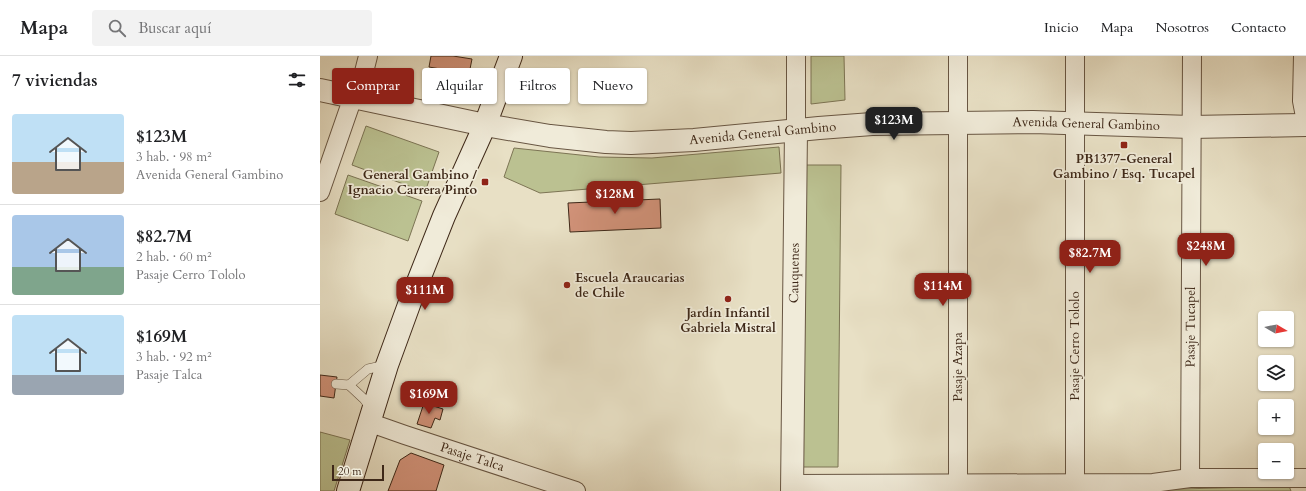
<!DOCTYPE html>
<html lang="es">
<meta charset="utf-8">
<style>
body{margin:0;font-family:Cardo,serif;background:#f2f2f2;color:#202124;height:100vh;display:flex;flex-direction:column;font-size:15px;white-space:nowrap}
*{box-sizing:border-box;margin:0}
p{font-size:13px;color:#757577}
.icon{flex:none;width:22px;height:22px;fill:none;stroke:currentColor;stroke-width:2;stroke-linecap:round;stroke-linejoin:round}
.map{position:relative;flex:1;overflow:hidden}
.sheet{display:flex;flex-direction:column;background:#fff;width:320px}
.sheet>*{flex:none}
.top-card{position:absolute;left:12px;top:12px;width:380px;height:36px;display:flex;gap:8px}
.needle{width:26px;rotate:100deg}
.fabs{position:absolute;left:938px;top:255px;display:grid;gap:8px}
.fabs a{display:grid;place-items:center;width:36px;height:36px;border-radius:4px;background:#fff;box-shadow:0 1px 3px #0004;font-size:20px}
.scale{position:absolute;left:12px;bottom:10px;width:52px;box-sizing:border-box;padding-left:4px;border:2px solid #3e2818;border-top:0;font-size:11px;line-height:14px;white-space:nowrap;color:#3e2818;-webkit-text-stroke:3px #f0ebd9;paint-order:stroke}
.price{position:absolute;translate:-50% -34px;padding:0 9px;border-radius:8px;background:#8f2418;color:#fff;font-size:13px;line-height:26px;filter:drop-shadow(0 1px 2px #0008)}
.price::after{content:'';position:absolute;left:50%;top:24px;width:12px;height:9px;margin-left:-6px;background:inherit;clip-path:polygon(0 0,100% 0,50% 100%)}
.price.active{background:#222;color:#fff}
ul{padding:0;list-style:none}
li{display:flex;align-items:center;gap:12px;height:100px;padding:0 12px}
li+li{border-top:1px solid #e0e0e0}
li span{display:grid;place-items:center;flex:none;width:112px;height:80px;border-radius:4px;color:#555}
li>.icon{margin-inline-start:auto}
span .icon{width:48px;height:48px;fill:#fffc;stroke-width:1}
li b{font-size:17px}
h2{display:flex;justify-content:space-between;align-items:center;height:48px;padding:0 12px;font-size:17px}
.pill{padding:0 14px;border-radius:4px;background:#fff;box-shadow:0 1px 3px #0004;font-size:14px;line-height:36px}
.pill.active{background:#8f2418;color:#fff}
header{display:flex;align-items:center;gap:24px;box-sizing:border-box;height:56px;padding:0 20px;background:#fff;border-bottom:1px solid #e0e0e0}
header strong{font-size:19px}
nav{display:flex;gap:22px;margin-inline-start:auto;font-size:14px}
.search{width:280px;height:36px;background:#f2f2f2;display:flex;align-items:center;gap:10px;box-sizing:border-box;padding:0 14px;border-radius:4px;color:#757577;font-size:15px}
main{display:flex;flex:1;min-height:0}
.map>svg:first-child{display:block}
.green{fill:#bbc191;stroke:#7c7454}
.building{fill:#d19279;stroke:#3e2818}
.lines{fill:none;stroke-linecap:round;stroke-linejoin:round}
.service-casing{stroke:#685643;stroke-width:10}
.minor-casing{stroke:#685643;stroke-width:20}
.tertiary-casing{stroke:#685643;stroke-width:24}
.secondary-casing{stroke:#3e2818;stroke-width:24}
.service{stroke:#f0ebd9;stroke-width:9}
.minor{stroke:#f0ebd9;stroke-width:18}
.tertiary{stroke:#f0ebd9;stroke-width:22}
.secondary{stroke:#f0ebd9;stroke-width:22}
.poi-dot{fill:#8f2418;stroke:#f0ebd9;stroke-width:1.5}
.labels{text-anchor:middle;dominant-baseline:central;stroke-width:3.5;stroke-linejoin:round;paint-order:stroke}
.street-label{font-size:13px;fill:#3e2818;stroke:#f0ebd9}
.poi-label{font-size:13px;font-weight:bold;fill:#3e2818;stroke:#f0ebd9}
</style>
<header>
<strong>Mapa</strong>
<div class="search"><svg class="icon" aria-label="search" viewBox="0 0 24 24"><circle cx="10" cy="10" r="6"/><path d="M15 15l6 6"/></svg>Buscar aquí</div>
<nav><a>Inicio</a><a>Mapa</a><a>Nosotros</a><a>Contacto</a></nav>
</header>
<main>
<section class="sheet">
<h2>7 viviendas<svg class="icon" aria-label="filters" viewBox="0 0 24 24"><path d="M4 7h16M4 17h16"/><circle cx="9" cy="7" r="2"/><circle cx="15" cy="17" r="2"/></svg></h2>
<ul>
<li><span style="background:linear-gradient(#bfe0f5 60%,#b9a48a 0)"><svg class="icon" aria-label="home" viewBox="0 0 24 24"><path d="M3 11l9-7 9 7M6 9v11h12V9"/></svg></span><div><b>$123M</b><p>3 hab. · 98 m²</p><p>Avenida General Gambino</p></div></li>
<li><span style="background:linear-gradient(#a9c7e8 65%,#7fa58c 0)"><svg class="icon" aria-label="home" viewBox="0 0 24 24"><path d="M3 11l9-7 9 7M6 9v11h12V9"/></svg></span><div><b>$82.7M</b><p>2 hab. · 60 m²</p><p>Pasaje Cerro Tololo</p></div></li>
<li><span style="background:linear-gradient(#bfe0f5 75%,#9aa5b1 0)"><svg class="icon" aria-label="home" viewBox="0 0 24 24"><path d="M3 11l9-7 9 7M6 9v11h12V9"/></svg></span><div><b>$169M</b><p>3 hab. · 92 m²</p><p>Pasaje Talca</p></div></li>
</ul>
</section>
<div class="map">
<svg width="986" height="435" viewBox="0 0 986 435">
<rect width="100%" height="100%" fill="#e8e0c5"/>
<filter id="stains"><feTurbulence type="fractalNoise" baseFrequency=".005" numOctaves="4"/><feColorMatrix values="0 0 0 0 .2 0 0 0 0 .09 0 0 0 0 .02 0 0 0 .5 -.17"/></filter>
<radialGradient id="worn" r=".72"><stop offset=".6" stop-color="#630" stop-opacity="0"/><stop offset="1" stop-color="#630" stop-opacity=".3"/></radialGradient>
<g class="green">
<path d="M491,0H524L525,44L491,48Z"/>
<path d="M46,70L119,96L105,136L32,109Z"/>
<path d="M459,91L461,117L220,137L184,121L194,92L279,101L332,102Z"/>
<path d="M484,109H521L518,411H481Z"/>
<path d="M28,119L102,145L88,185L15,158Z"/>
<path d="M0,376L30,384L14,435H0Z"/>
<path d="M969,430L971,435H763V433H861Z"/>
</g>
<g class="building">
<path d="M111,0H133L152,3L149,18L109,11Z"/>
<path d="M340,143L341,172L250,176L248,147Z"/>
<path d="M0,319L17,321L14,342L0,340Z"/>
<path d="M104,347L123,353L120,364L115,362L111,372L97,368Z"/>
<path d="M91,397L124,409L116,435H68L80,404Z"/>
</g>
<g class="lines">
<g class="service-casing">
<g id="service">
<path d="M16,328L29,329L48,313L66,309"/>
<path d="M29,329L44,343L51,353"/>
</g>
</g>
<g class="minor-casing">
<g id="minor">
<path d="M755,0V435"/>
<path d="M983,0L982,45L986,66"/>
<path d="M476,74V0"/>
<path d="M0,136L33,41L43,20L48,0"/>
<path id="s1" d="M48,366L85,379L256,435"/>
<path id="s2" d="M870,422L872,0"/>
<path d="M473,428L833,427L870,422H986"/>
<path d="M638,435V0"/>
</g>
</g>
<g class="tertiary-casing">
<g id="tertiary">
<path id="s3" d="M0,34L165,69L230,80L286,86L311,87L374,84L499,72L552,68L713,66L871,71L986,69"/>
<path id="s4" d="M472,435L476,74"/>
</g>
</g>
<g class="secondary-casing">
<path id="secondary" d="M28,435L67,309L90,246L124,160L165,69L191,0"/>
</g>
<use href="#service" class="service"/>
<use href="#minor" class="minor"/>
<use href="#tertiary" class="tertiary"/>
<use href="#secondary" class="secondary"/>
</g>
<g class="poi-dot">
<rect x="800" y="85" width="8" height="8" rx="2"/>
<rect x="161" y="122" width="8" height="8" rx="2"/>
<circle cx="247" cy="229" r="4"/>
<circle cx="408" cy="243" r="4"/>
</g>
<g class="labels">
<g class="street-label">
<text stroke="none"><textPath href="#s3" startOffset="772">Avenida General Gambino</textPath></text>
<text stroke="none"><textPath href="#s3" startOffset="448">Avenida General Gambino</textPath></text>
<text stroke="none"><textPath href="#s4" startOffset="218">Cauquenes</textPath></text>
<text stroke="none"><textPath href="#s2" startOffset="151">Pasaje Tucapel</textPath></text>
<text transform="translate(755 290) rotate(-90)">Pasaje Cerro Tololo</text>
<text transform="translate(638 311) rotate(-90)">Pasaje Azapa</text>
<text stroke="none"><textPath href="#s1" startOffset="110">Pasaje Talca</textPath></text>
</g>
<g class="poi-label">
<text x="804" y="103">PB1377-General<tspan x="804" dy="15">Gambino / Esq. Tucapel</tspan></text>
<text x="157" y="119" text-anchor="end">General Gambino /<tspan x="157" dy="15">Ignacio Carrera Pinto</tspan></text>
<text x="255" y="222" text-anchor="start">Escuela Araucarias<tspan x="255" dy="15">de Chile</tspan></text>
<text x="408" y="257">Jardín Infantil<tspan x="408" dy="15">Gabriela Mistral</tspan></text>
</g>
</g>
<rect width="100%" height="100%" filter="url(#stains)"/>
<rect width="100%" height="100%" fill="url(#worn)"/>
</svg>
<div class="fabs">
<a><svg class="needle" viewBox="-14 -14 28 28"><path d="M0-13l5 13h-10z" fill="#e53935"/><path d="M0 13l5-13h-10z" fill="#757577"/></svg></a>
<a><svg class="icon" aria-label="layers" viewBox="0 0 24 24"><path d="M12 4l9 5-9 5-9-5zM3 14l9 5 9-5"/></svg></a>
<a>+</a>
<a>−</a>
</div>
<div class="scale">20 m</div>
<b class="price active" style="left:574px;top:85px">$123M</b>
<b class="price" style="left:295px;top:159px">$128M</b>
<b class="price" style="left:886px;top:211px">$248M</b>
<b class="price" style="left:770px;top:218px">$82.7M</b>
<b class="price" style="left:623px;top:251px">$114M</b>
<b class="price" style="left:105px;top:255px">$111M</b>
<b class="price" style="left:109px;top:359px">$169M</b>
<div class="top-card">
<a class="pill active">Comprar</a>
<a class="pill">Alquilar</a>
<a class="pill">Filtros</a>
<a class="pill">Nuevo</a>
</div>
</div>
</main>
